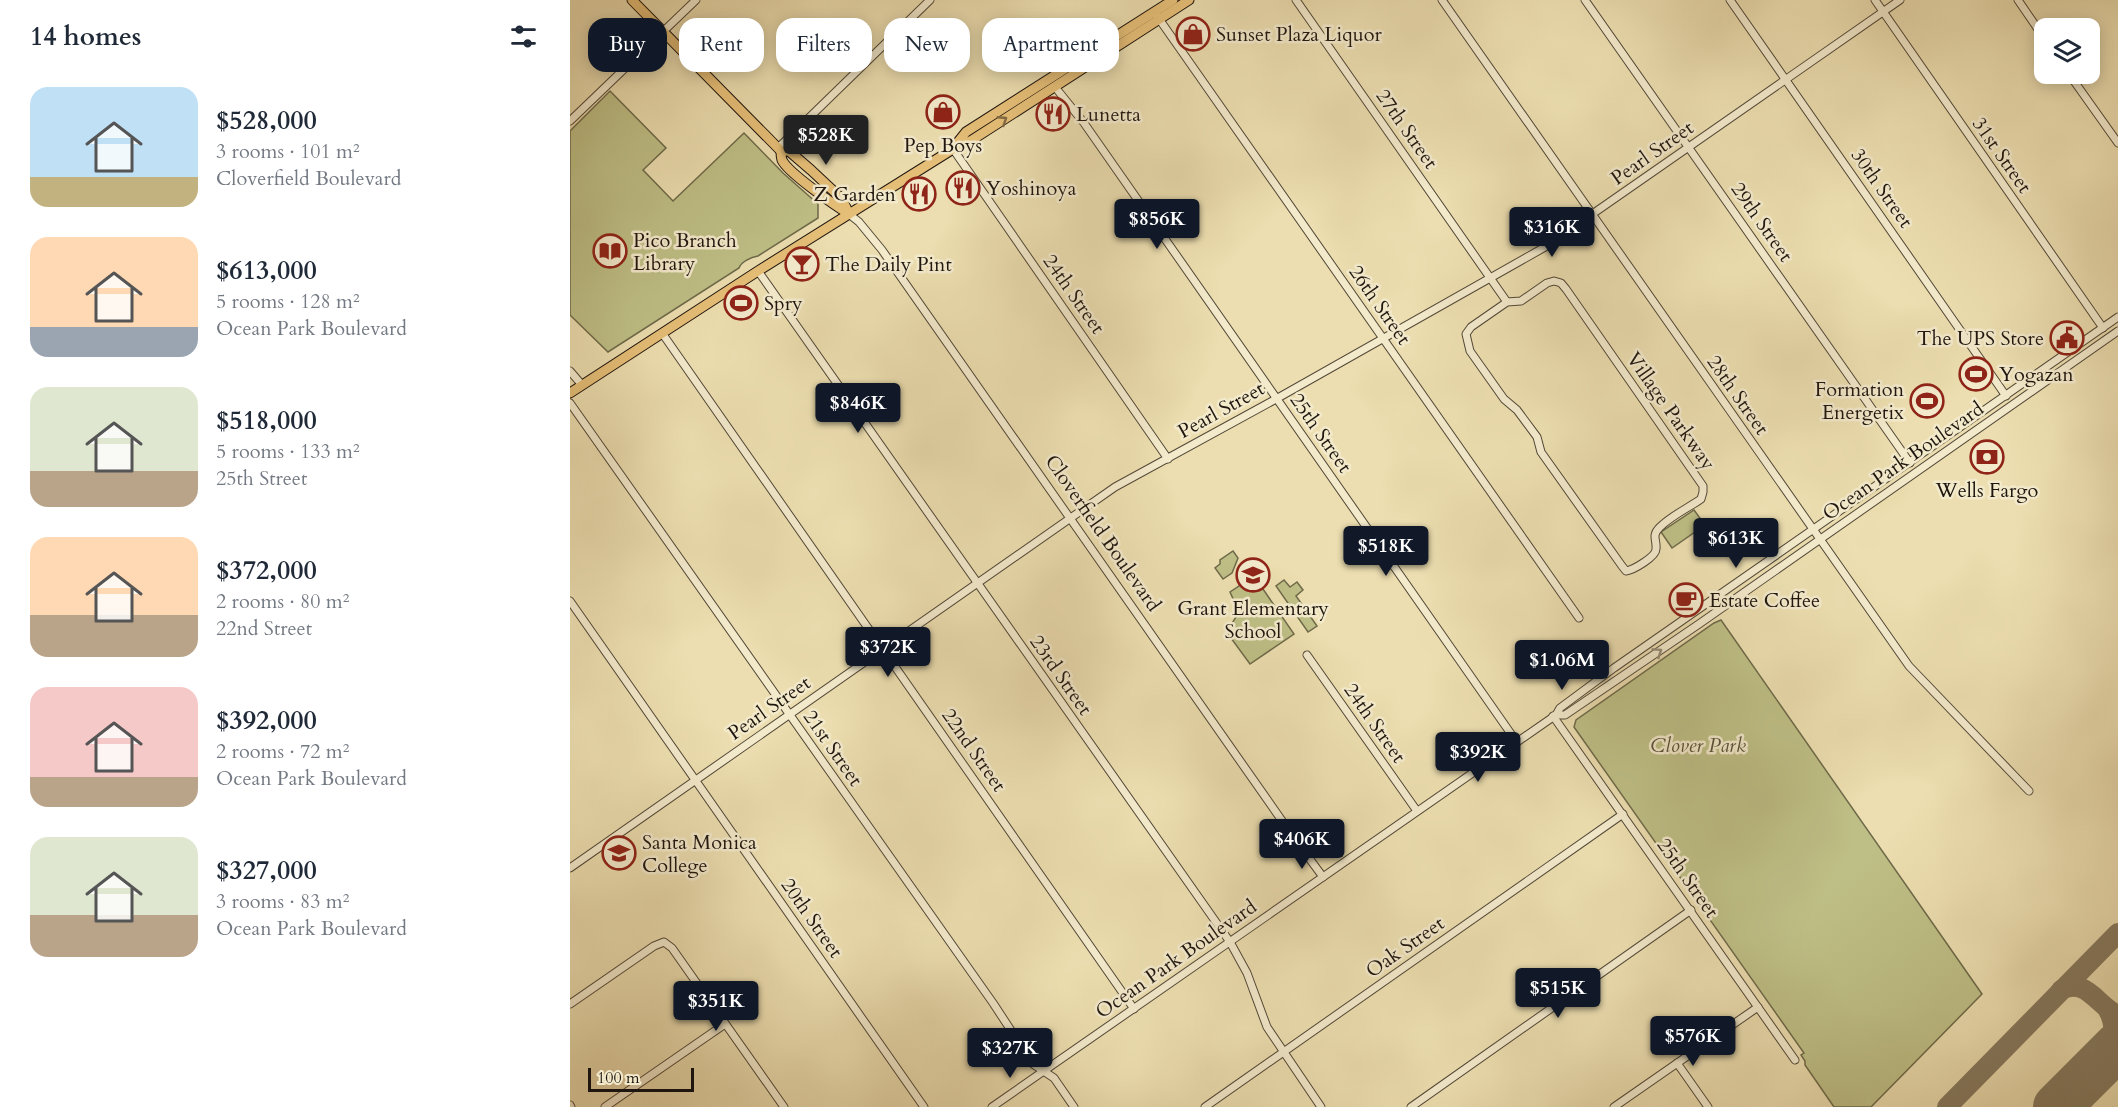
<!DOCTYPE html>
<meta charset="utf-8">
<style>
body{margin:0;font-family:Cardo,serif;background:#f6f6f7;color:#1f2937;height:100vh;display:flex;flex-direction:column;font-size:22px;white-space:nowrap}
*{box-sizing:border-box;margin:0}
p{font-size:20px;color:#747a83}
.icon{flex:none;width:33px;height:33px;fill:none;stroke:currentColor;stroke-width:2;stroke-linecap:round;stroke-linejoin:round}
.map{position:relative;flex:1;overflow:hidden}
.side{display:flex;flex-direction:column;background:#fff;width:570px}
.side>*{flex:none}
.top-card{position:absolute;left:18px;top:18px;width:570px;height:54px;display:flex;gap:12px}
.controls{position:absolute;left:1464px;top:18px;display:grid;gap:12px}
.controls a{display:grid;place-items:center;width:66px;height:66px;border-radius:12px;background:#fff;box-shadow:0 3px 15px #0003;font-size:30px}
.scale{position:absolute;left:18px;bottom:15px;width:106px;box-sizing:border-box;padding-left:6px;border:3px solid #1f160f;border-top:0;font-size:16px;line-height:21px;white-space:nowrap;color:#1f160f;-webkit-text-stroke:4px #f3eacc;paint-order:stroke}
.price{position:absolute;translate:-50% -51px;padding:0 14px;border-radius:6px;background:#111827;color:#fff;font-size:20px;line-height:39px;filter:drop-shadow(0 2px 3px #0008)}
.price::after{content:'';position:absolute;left:50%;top:36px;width:18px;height:14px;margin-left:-9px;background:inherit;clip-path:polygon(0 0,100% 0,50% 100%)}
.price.selected{background:#222;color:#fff}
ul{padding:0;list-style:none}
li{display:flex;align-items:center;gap:18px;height:150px;padding:0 30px}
li span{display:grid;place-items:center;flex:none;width:168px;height:120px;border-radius:18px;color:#555}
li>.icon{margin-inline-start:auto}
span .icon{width:72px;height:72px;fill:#fffc;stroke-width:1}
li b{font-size:26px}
h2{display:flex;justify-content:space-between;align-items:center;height:72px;padding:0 30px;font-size:26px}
.tag{padding:0 21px;border-radius:18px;background:#fff;box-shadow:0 3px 15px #0003;font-size:21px;line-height:54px}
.tag.selected{background:#111827;color:#fff}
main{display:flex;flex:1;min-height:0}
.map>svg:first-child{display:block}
.green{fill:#bebf86;stroke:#6e6a4a;stroke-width:1.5}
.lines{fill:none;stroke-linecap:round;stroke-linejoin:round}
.taxiway{stroke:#867a60;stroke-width:20}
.runway{stroke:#867a60;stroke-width:48}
.minor-casing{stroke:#524837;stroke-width:9}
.major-casing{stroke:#1f160f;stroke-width:11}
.minor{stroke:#f3eacc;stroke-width:7}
.major{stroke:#e6bf78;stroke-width:9}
.oneway{stroke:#826a44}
.oneway2{stroke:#948b77}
.labels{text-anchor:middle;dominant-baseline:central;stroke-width:5;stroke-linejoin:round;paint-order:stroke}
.poi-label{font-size:20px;fill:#1f160f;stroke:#f3eacc;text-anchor:start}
.street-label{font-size:20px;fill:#1f160f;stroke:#f3eacc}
.park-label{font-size:20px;font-style:italic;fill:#575139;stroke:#f3eacc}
</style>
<main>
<section class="side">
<h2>14 homes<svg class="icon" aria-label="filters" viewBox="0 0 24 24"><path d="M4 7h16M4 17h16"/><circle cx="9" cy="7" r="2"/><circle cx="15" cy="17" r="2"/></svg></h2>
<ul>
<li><span style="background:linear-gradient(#bfe0f5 75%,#c2b280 0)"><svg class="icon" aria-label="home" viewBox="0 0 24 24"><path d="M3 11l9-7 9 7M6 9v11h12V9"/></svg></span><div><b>$528,000</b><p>3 rooms · 101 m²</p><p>Cloverfield Boulevard</p></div></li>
<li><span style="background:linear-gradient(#ffd9b3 75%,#9aa5b1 0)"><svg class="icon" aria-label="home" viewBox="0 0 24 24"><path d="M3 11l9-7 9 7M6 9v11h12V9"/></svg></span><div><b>$613,000</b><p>5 rooms · 128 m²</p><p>Ocean Park Boulevard</p></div></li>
<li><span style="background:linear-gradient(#dfe7d0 70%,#b9a48a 0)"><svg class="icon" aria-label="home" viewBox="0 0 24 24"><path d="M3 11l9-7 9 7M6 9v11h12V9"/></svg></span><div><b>$518,000</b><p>5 rooms · 133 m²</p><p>25th Street</p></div></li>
<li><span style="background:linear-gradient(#ffd9b3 65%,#b9a48a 0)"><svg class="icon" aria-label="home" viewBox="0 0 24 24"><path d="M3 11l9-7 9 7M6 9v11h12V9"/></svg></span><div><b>$372,000</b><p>2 rooms · 80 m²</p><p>22nd Street</p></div></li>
<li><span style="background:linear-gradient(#f6c9c9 75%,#b9a48a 0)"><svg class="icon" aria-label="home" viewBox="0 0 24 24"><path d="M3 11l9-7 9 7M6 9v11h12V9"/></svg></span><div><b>$392,000</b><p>2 rooms · 72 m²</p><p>Ocean Park Boulevard</p></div></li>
<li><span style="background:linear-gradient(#dfe7d0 65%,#b9a48a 0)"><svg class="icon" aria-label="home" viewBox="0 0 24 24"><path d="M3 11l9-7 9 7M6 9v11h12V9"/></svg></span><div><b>$327,000</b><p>3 rooms · 83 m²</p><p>Ocean Park Boulevard</p></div></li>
</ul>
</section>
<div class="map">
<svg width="1548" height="1107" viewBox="0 0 1548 1107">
<rect width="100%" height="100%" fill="#ecdeb0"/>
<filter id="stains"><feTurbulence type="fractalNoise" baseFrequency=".00333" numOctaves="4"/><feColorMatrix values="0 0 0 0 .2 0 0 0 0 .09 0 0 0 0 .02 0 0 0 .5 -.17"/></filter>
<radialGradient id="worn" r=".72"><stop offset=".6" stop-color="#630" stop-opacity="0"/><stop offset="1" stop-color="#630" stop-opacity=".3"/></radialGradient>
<g class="green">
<path d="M40,91L96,148L73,170L103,201L174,133L213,173L248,204V218L188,256C181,257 171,262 169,268L38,352L0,315V131Z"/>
<path d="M1124,510L1135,525L1102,548L1091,532Z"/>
<path d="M663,551L668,558L662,573L653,579L645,568L650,564V560Z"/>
<path d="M684,576L724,634L680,664L658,634V630L669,612L660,592Z"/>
<path d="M714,580L720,587L727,582L733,590L726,596L747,626L738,632L706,586Z"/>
<path d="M1151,620L1412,994L1301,1107H1264L1235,1065V1061L1231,1055L1234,1053L1004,727L1006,720L1144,623Z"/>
</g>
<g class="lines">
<g class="taxiway">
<path d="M1491,990C1517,977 1527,1006 1548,1015"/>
<path d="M1534,1060C1543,1042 1548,1029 1538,1010"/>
<path d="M1377,1107L1548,933"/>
</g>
<path class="runway" d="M1487,1107L1548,1046"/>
<g class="minor-casing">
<g id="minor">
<path d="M726,0L937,302"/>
<path d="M872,0L1339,666L1459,791"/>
<path d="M1015,0L1340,463"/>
<path d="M1160,0L1436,396"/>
<path d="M1305,0L1533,328"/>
<path d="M1448,0L1474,38"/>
<path d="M587,16L1009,618"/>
<path d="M1499,74L1548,143"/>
<path d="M485,87L514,123L946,741"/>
<path d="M0,121L126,0"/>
<path d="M208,148L360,0"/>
<path d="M383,149L598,459"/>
<path d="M279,214L289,222L312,250L722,835L753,877"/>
<path d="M188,271L660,942L677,973L697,1027L751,1107"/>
<path d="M984,281L991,283L996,289L1133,486V492L1131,499C1118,508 1101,516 1090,527C1081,536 1087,539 1086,549C1086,557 1063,570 1056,571L1052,566L971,452L967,437L947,410L934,399L900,351L896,334L901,327L937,302L951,301L977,283Z"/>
<path d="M92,333L564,1009"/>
<path d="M0,371L12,385"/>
<path d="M0,403L423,1003L463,1064L484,1078L504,1107"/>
<path d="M0,601L354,1107"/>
<path d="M737,655L847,811"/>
<path d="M986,715H995L1129,624L1548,331"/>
<path d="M983,716L1225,1060"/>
<path d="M0,868L545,487L706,399L975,247L1330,0"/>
<path d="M0,1004L84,946L94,942L102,948L214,1107"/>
<path d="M1107,1063L1138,1107"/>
<path d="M0,1105L1,1107"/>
<path d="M35,1107L155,1024"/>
<path d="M422,1107L986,715L990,708L1044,668L1548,317"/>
<path d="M635,1107L1053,814"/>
<path d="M841,1107L1121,910"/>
<path d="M1044,1107L1188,1007"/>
</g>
</g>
<g class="major-casing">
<g id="major">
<path d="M62,0L208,148L211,151H219L241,170L272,199L279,214"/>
<path d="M384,147L396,132L603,0"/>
<path d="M211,151C211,154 211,157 212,160C218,173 266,206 279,214"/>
<path d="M0,393L188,271L383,149L402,140L619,0"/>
</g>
</g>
<use href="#minor" class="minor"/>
<use href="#major" class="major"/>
</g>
<defs><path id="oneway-chevron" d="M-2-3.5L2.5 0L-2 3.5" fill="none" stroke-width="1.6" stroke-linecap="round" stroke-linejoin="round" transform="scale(1.5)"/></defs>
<use class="oneway" href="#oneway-chevron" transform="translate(433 120) rotate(-33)"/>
<use class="oneway2" href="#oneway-chevron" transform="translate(1088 652) rotate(-34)"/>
<defs>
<g id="shop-ring" transform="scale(1.725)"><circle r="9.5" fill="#f3eacc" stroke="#8f2418" stroke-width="1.5"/><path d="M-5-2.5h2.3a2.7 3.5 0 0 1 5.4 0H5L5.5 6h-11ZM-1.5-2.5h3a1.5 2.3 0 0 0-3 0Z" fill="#8f2418"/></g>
<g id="restaurant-ring" transform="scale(1.725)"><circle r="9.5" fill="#f3eacc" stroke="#8f2418" stroke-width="1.5"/><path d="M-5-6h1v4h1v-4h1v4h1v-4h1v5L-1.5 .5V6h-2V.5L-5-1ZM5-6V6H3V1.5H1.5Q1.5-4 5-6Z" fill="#8f2418"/></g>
<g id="library-ring" transform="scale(1.725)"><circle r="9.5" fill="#f3eacc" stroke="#8f2418" stroke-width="1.5"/><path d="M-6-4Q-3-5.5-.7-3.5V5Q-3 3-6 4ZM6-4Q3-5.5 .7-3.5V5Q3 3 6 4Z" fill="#8f2418"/></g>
<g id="bar-ring" transform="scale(1.725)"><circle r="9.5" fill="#f3eacc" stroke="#8f2418" stroke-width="1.5"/><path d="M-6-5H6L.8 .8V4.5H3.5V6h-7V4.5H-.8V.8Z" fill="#8f2418"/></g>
<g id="stadium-ring" transform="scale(1.725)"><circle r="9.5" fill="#f3eacc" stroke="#8f2418" stroke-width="1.5"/><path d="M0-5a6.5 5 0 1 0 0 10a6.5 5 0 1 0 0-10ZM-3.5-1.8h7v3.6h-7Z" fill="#8f2418"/></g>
<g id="civic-ring" transform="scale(1.725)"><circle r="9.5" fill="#f3eacc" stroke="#8f2418" stroke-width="1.5"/><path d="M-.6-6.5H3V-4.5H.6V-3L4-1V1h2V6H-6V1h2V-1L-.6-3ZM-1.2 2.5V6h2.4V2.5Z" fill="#8f2418"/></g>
<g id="bank-ring" transform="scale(1.725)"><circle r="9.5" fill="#f3eacc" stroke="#8f2418" stroke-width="1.5"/><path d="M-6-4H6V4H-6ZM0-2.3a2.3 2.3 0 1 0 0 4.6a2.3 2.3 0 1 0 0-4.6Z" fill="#8f2418"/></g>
<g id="school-ring" transform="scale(1.725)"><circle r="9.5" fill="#f3eacc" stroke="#8f2418" stroke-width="1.5"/><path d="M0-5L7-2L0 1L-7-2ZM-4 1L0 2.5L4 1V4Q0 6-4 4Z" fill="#8f2418"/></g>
<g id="cafe-ring" transform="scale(1.725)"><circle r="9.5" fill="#f3eacc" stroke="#8f2418" stroke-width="1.5"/><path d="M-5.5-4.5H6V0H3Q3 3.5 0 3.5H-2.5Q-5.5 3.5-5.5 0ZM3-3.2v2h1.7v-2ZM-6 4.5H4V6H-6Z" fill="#8f2418"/></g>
<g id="university-ring" transform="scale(1.725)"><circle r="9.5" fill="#f3eacc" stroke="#8f2418" stroke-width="1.5"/><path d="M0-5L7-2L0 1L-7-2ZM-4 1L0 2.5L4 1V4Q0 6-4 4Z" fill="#8f2418"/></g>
</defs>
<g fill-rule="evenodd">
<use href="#shop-ring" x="623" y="34"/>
<use href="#shop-ring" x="373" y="112"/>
<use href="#restaurant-ring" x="483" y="114"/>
<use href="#restaurant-ring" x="393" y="188"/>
<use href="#restaurant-ring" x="349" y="194"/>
<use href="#library-ring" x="40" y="251"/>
<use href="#bar-ring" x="232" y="264"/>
<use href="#stadium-ring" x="171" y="303"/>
<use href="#civic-ring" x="1497" y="338"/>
<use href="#stadium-ring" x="1406" y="374"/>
<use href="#stadium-ring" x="1357" y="401"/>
<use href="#bank-ring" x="1417" y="457"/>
<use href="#school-ring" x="683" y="575"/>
<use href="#cafe-ring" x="1116" y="600"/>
<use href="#university-ring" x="49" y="853"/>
</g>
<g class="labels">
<g class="poi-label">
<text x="646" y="34">Sunset Plaza Liquor</text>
<text x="506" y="114">Lunetta</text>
<text x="373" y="145" text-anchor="middle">Pep Boys</text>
<text x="416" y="188">Yoshinoya</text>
<text x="326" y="194" text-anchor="end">Z Garden</text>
<text x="63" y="240">Pico Branch<tspan x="63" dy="23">Library</tspan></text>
<text x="255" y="264">The Daily Pint</text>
<text x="194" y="303">Spry</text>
<text x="1474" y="338" text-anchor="end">The UPS Store</text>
<text x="1429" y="374">Yogazan</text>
<text x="1334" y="389" text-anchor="end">Formation<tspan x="1334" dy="23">Energetix</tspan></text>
<text x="1417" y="490" text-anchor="middle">Wells Fargo</text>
<text x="1139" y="600">Estate Coffee</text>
<text x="683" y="608" text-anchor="middle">Grant Elementary<tspan x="683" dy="23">School</tspan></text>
<text x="72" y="842">Santa Monica<tspan x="72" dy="23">College</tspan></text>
</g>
<g class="street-label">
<text transform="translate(837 129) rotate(55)">27th Street</text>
<text transform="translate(1082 153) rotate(-35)">Pearl Street</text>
<text transform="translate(1432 155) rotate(55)">31st Street</text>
<text transform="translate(1312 188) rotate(55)">30th Street</text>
<text transform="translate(1192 222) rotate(55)">29th Street</text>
<text transform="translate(504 294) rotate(55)">24th Street</text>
<text transform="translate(810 305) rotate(55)">26th Street</text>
<text transform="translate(1168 395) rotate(55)">28th Street</text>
<text transform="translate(651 410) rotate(-29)">Pearl Street</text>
<text transform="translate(1101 411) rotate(55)">Village Parkway</text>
<text transform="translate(751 433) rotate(55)">25th Street</text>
<text transform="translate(1333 461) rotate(-35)">Ocean Park Boulevard</text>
<text transform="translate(533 533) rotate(55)">Cloverfield Boulevard</text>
<text transform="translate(491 675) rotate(55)">23rd Street</text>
<text transform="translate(199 708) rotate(-35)">Pearl Street</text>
<text transform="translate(805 723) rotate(55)">24th Street</text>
<text transform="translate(263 748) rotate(55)">21st Street</text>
<text transform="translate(404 750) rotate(55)">22nd Street</text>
<text transform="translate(1118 878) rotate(55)">25th Street</text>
<text transform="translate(242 918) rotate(55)">20th Street</text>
<text transform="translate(835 947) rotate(-35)">Oak Street</text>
<text transform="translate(606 959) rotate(-35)">Ocean Park Boulevard</text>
</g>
<g class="park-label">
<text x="1128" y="745">Clover Park</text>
</g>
</g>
<rect width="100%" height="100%" filter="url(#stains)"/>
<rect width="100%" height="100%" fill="url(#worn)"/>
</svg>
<div class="controls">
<a><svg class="icon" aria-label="layers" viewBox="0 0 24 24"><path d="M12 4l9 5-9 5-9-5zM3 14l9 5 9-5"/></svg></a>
</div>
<div class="scale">100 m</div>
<b class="price selected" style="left:256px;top:166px">$528K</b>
<b class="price" style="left:587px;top:250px">$856K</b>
<b class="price" style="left:982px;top:258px">$316K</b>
<b class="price" style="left:288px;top:434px">$846K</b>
<b class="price" style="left:1166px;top:569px">$613K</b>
<b class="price" style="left:816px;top:577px">$518K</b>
<b class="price" style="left:318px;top:678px">$372K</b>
<b class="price" style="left:992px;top:691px">$1.06M</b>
<b class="price" style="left:908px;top:783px">$392K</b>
<b class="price" style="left:732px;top:870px">$406K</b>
<b class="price" style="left:988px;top:1019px">$515K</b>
<b class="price" style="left:146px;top:1032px">$351K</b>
<b class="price" style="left:1123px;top:1067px">$576K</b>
<b class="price" style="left:440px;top:1079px">$327K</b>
<div class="top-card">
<a class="tag selected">Buy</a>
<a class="tag">Rent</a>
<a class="tag">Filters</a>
<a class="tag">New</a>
<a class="tag">Apartment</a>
</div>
</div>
</main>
